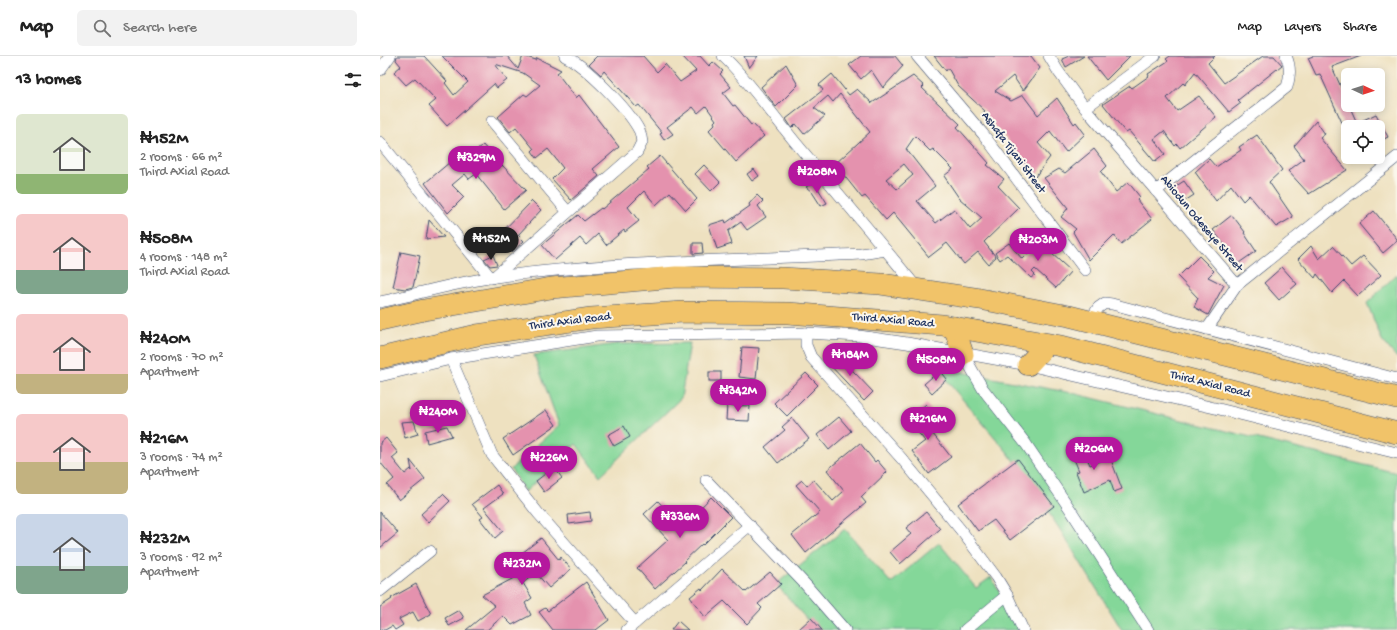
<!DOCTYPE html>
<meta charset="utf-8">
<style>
body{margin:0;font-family:"Gochi Hand",sans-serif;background:#f2f2f2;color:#222;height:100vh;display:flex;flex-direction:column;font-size:15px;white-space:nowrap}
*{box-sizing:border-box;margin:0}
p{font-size:13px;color:#767676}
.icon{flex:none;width:22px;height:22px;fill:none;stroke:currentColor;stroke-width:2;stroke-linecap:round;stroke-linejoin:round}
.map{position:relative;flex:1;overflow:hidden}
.sheet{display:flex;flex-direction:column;background:#fff;width:380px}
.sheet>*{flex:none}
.needle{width:26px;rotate:93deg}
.tools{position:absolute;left:961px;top:12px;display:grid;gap:8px}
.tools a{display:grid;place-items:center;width:44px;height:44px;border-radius:6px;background:#fff;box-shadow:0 2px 10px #0003;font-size:20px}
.price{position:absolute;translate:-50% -34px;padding:0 9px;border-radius:14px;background:#b5179e;color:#fff;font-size:13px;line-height:26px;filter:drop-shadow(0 1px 2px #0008)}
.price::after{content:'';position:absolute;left:50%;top:24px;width:12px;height:9px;margin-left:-6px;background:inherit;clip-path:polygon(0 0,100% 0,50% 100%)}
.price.on{background:#222;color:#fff}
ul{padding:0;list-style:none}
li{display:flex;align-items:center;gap:12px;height:100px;padding:0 16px}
li span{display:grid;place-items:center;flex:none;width:112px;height:80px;border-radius:6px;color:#555}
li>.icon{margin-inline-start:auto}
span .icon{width:48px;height:48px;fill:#fffc;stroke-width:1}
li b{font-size:17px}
h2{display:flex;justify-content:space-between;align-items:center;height:48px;padding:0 16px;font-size:17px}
header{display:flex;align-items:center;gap:24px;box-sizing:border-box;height:56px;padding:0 20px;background:#fff;border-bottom:1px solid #e0e0e0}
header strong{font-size:19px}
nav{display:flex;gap:22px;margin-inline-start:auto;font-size:14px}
.search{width:280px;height:36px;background:#f2f2f2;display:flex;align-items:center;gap:10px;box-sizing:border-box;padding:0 14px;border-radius:6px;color:#767676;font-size:15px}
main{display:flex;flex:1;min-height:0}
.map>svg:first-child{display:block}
.green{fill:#84d799;stroke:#50837c}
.building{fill:#e492ae;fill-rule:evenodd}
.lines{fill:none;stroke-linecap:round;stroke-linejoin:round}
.street-casing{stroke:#3b4a6d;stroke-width:12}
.highway-casing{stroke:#3b4a6d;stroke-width:22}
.street{stroke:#fff;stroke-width:11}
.highway{stroke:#f1c369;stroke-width:21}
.labels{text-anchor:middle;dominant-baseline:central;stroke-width:4;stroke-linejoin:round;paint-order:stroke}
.street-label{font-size:12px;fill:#1b2f5e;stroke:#fbf7ec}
</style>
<header>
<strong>Map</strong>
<div class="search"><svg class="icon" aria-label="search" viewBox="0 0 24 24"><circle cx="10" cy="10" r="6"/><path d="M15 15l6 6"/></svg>Search here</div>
<nav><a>Map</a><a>Layers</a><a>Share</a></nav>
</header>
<main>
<section class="sheet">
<h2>13 homes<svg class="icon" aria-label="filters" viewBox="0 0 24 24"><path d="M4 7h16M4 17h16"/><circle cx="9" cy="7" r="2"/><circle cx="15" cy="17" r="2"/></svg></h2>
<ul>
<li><span style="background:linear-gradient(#dfe7d0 75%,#8fb573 0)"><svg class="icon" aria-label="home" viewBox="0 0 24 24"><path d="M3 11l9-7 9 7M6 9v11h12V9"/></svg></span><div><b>₦152M</b><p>2 rooms · 66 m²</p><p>Third Axial Road</p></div></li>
<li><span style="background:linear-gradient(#f6c9c9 70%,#7fa58c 0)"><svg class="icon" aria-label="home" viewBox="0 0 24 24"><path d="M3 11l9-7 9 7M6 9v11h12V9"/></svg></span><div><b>₦508M</b><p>4 rooms · 148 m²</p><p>Third Axial Road</p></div></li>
<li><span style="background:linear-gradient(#f6c9c9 75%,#c2b280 0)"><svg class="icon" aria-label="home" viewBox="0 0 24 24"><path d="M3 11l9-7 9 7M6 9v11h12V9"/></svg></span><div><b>₦240M</b><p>2 rooms · 70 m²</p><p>Apartment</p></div></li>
<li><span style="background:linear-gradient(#f6c9c9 60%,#c2b280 0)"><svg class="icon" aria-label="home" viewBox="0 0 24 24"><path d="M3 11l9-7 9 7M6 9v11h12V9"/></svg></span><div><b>₦216M</b><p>3 rooms · 74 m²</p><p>Apartment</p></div></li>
<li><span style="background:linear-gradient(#c9d6e8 65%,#7fa58c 0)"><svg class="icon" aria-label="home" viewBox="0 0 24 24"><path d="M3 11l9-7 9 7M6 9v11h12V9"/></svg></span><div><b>₦232M</b><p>3 rooms · 92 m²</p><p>Apartment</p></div></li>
</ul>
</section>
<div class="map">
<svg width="1017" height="574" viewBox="0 0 1017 574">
<rect width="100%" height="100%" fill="#fbf7ec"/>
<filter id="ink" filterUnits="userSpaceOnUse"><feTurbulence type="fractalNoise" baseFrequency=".025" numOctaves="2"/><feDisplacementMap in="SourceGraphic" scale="8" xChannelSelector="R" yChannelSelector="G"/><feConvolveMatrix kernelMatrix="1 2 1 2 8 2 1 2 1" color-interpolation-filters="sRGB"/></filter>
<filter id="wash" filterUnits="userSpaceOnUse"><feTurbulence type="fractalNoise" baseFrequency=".012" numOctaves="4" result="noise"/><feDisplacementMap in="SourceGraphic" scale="16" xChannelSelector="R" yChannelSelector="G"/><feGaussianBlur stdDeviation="0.9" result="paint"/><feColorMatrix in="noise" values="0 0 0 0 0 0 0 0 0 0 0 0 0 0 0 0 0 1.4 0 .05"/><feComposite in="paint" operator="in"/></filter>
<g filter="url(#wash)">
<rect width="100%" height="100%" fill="#eee1c0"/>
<g class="green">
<path d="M1017,218V302L1002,284L987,247Z"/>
<path d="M310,287L301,342L220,420L196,388L145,436L131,413L179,369L154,299L237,288Z"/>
<path d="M555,311L692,337L1017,417V574H742L679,472L629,398Z"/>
<path d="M465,473L511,527L559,487L596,532L611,521L640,574H436L396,528Z"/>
</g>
<g id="blocks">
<g class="building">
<path d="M17,0H44L67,25L65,27L74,39L88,26L62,0H127L138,13L143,0L156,4L157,2L181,14L177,17L196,42L199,39L239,91L213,113L219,120L191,144L172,123L183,112L168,93L157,102L152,95L154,93L136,71L130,76L118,61L144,38L147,40L160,29L143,17L115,8L127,24L117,32L114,28L67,70L49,50L56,44L35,22L26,29L14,16L21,10L16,4Z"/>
<path d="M217,0H263L277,16L285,8L300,26L316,15L302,0H320L329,10L333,6L343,15L340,18L351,31L343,37L353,50L355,49L371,69L373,68L384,80L356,106L329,74L335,68L334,66L336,64L326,50L318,57L313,51L287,71L293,78L284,84L280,78L282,77L259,49L256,51L224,15L221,19L209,8Z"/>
<path d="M364,0H378L369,12Z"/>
<path d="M481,0H515L523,10L503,32L491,14L481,23L469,9Z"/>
<path d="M554,0H651L660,12L643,35L633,20L615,35L631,45L643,39L658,59L677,42L694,68L696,66L705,78L686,96L670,75L658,87L670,101L655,121L624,80L602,58L605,55L578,30L568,12L566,15Z"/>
<path d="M689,0H704L686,11L682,3Z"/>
<path d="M707,0H750L726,24Z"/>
<path d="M790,0H835L828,7L844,27L883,0H894L902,9L858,44L861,47L849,56L815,16L805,29L803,27L787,42L797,55L819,40L836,61L800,92L797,88L795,90L784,75L774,83L785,98L775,106L749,75L746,77L723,48L750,30L752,32L769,20L768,18L788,5L786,3Z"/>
<path d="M933,0H981L952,11L977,67L996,58L1008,81L998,86V71H964L940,18L936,19L928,2Z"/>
<path d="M406,8L418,29L396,51L381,31Z"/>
<path d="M452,18L469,39L477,33L492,47L533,20L544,30L542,32L580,68L577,71L609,107L607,109L624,123L618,130L639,152L604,186L616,201L608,208L598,196L584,208L567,187L549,201L513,157L506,164L485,140L482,142L455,108L490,76L460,38L453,46L448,40L434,52L445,60L424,78L416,68L412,72L406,63L443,34L439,29ZM535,80L550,95L553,93L573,113L564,120L579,142L602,162L590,173L574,153L556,167L537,145L555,130L526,93ZM524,108L533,119L517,133L506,123Z"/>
<path d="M936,65L945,78L940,82L967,114L929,138L908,115L924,103L914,90Z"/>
<path d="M877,79L902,114L889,126L913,161L896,171L869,139L863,145L851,129L836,145L815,116L829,103L836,111L861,94L859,91Z"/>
<path d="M103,89L121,110L122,109L146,134L124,153L96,118L89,123L85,118L72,129L84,141L68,157L45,127L70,106L76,113Z"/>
<path d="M714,93L727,110L721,116L736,136L748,126L760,141L757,144L772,163L741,188L734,179L709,204L693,176L696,173L681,161L688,152L664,122L679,113L685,117Z"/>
<path d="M280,100L317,143L306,154L290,136L276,149L264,135L248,151L259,165L245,176L244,174L226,189L218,178L206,189L200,182L175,204L162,189L198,159L204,165L221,152L222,153L269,113L267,111Z"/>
<path d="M324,109L340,126L331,135L315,118Z"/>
<path d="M374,113L379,120L372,125L367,118Z"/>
<path d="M804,125L814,139L800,148L790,134Z"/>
<path d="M434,126L447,147L441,150L432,136L426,131Z"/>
<path d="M377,139L383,145L378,150L386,161L367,174L361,166L348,175L352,188L337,193L329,169L345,164L346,167L370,150L369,148Z"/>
<path d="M152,145L161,154L138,179L144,185L132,196L117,181Z"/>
<path d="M994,155L1017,183V185L1003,197L979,168Z"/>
<path d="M852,159L865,176L864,177L876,195L856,209L847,196L849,195L833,174Z"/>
<path d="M49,164L64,181L46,183Z"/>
<path d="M664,181L675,193L671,197L691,215L676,232L655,213L652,216L655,219L651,222L627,199L620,204L615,197L629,187L642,203Z"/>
<path d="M313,187H322L323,197L313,198Z"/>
<path d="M931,190L939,203L953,190L971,210L983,200L1001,219L978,240L964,225L952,237L937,218L935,222L918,203Z"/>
<path d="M21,196L40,200L33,231L25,233L13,231Z"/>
<path d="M113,199L117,209L110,210L104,203Z"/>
<path d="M819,200L834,215L828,221L844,229L828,259L814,251L818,242L798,221Z"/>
<path d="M902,211L917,228L899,244L884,227Z"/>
<path d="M362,291L379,292L376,323L359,321Z"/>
<path d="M456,297L493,336L484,345L447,306Z"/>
<path d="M560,314L567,323L552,337L544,328Z"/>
<rect x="329" y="316" width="12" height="9"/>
<path d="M426,317L438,329L407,360L394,347Z"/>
<path d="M546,348L559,364L549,373L571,401L549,418L532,395L545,385L528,364Z"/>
<path d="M347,349L370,350L369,365L346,364Z"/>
<path d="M166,354L176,369L133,399L123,383Z"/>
<path d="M459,361L471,375L449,394L437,379Z"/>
<path d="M412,362L429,383L398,407L385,391L405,374L402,371Z"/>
<path d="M34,365L38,378L25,382L21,366Z"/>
<path d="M67,370L72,380L47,387L45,375Z"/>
<path d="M244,370L250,381L234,390L228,379Z"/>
<path d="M6,382L18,397L12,402L25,418L31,413L32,415L30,404L45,423L19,444L7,429L14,423L0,406V387Z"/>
<path d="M700,386L710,409L730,401L742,433L734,436L730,424L704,436L696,416L699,415L689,391Z"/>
<path d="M480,387L495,406L497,404L507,416L481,441L486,447L426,497L412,479L440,456L416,429L422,424L427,430L434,424L453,445L464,435L447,414Z"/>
<path d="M638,403L674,450L630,484L614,464L598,475L578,448Z"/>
<path d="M174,411L182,422L164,436L156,425Z"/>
<path d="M117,429L123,438L104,452L123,475L115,482L100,463L103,461L92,448Z"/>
<path d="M63,438L70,445L48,466L41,458Z"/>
<path d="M331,441L351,461L323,489L322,488L304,505L305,506L275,533L257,512L288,484L264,458L278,445L302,471Z"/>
<path d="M0,456L18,477L0,492Z"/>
<path d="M210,456L211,465L189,468L188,459Z"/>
<path d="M546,456L560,473L520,508L510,496L531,478L526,472Z"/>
<path d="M161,482L179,504L181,501L191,513L169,532L156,517L143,527L152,542L145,547L151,559L132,569L123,560L107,574H86L115,550L102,539L147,515L137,501Z"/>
<path d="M342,513L366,536L390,516L401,528L378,548L382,552L367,568L344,545L325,561L310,541L321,532L322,534Z"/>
<path d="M206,526L229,564L216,574H173L159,556L165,552L168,555Z"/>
<path d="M36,528L51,558L38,565L33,556L19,563L23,569L15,574L12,570L5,574H0V551L12,543L11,542Z"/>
<path d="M79,554L84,562L69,570L65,562Z"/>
<path d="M431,562L442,574H418Z"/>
<path d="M298,565L308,574H291Z"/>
</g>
</g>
</g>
<g filter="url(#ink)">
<use href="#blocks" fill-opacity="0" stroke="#3b4a6d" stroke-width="1"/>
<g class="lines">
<g class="street-casing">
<g id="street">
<path d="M343,0C370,26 391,57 415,86C456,135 497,183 537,232"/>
<path d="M537,0L603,78L705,214"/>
<path d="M669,0L678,15L705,52L857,229L1017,101"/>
<path d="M0,14L10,0"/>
<path d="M705,52L775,0"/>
<path d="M112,65L187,155"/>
<path d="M0,86L111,222"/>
<path d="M776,135L907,31C910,20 911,11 906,0"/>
<path d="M114,221L257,96L262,86C261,82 261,77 259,74C248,53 206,10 185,0"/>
<path d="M0,246C38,238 77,226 115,221C236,205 359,204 481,198L506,194"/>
<path d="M710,265L718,252L725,247L732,248L1017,323"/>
<path d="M827,273L857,229"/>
<path d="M426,277V289L431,301L522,403L580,473L616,521L627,539L643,574"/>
<path d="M583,298L603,333L646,388L690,453L768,574"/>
<path d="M71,303L112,399L158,457L255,567"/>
<path d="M0,320L71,303L217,280L426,277L479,280L527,287L648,309L839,353L1017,397"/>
<path d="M326,424L425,528L465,574"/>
<path d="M0,535L50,495"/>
<path d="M247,574L370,469"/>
<path d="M585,574L627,539"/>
</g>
</g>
<g class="highway-casing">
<g id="highway">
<path d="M0,264L44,254L171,232L296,221L403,222L501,228L600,243L689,260L1017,342"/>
<path d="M574,271L583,298"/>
<path d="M0,302L97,279L211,262L303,256L408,257L562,269L681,290L1017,377"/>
<path d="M648,309L667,288"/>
</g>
</g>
<use href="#street" class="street"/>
<use href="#highway" class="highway"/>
</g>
</g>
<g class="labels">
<g class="street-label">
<text transform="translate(633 97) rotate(53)">Ashafa Tijani Street</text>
<text transform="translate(821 168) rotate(50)">Abiodun Odeseye Street</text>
<text transform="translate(513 265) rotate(5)">Third Axial Road</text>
<text transform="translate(190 266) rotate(-7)">Third Axial Road</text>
<text transform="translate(830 329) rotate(14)">Third Axial Road</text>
</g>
</g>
</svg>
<div class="tools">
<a><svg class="needle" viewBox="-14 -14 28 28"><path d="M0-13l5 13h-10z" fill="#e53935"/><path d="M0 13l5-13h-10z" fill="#767676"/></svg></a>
<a><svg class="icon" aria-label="locate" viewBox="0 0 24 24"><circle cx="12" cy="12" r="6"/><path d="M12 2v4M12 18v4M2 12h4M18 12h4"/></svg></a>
</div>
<b class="price" style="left:96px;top:124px">₦329M</b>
<b class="price" style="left:437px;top:138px">₦208M</b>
<b class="price on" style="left:111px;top:205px">₦152M</b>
<b class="price" style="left:658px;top:206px">₦203M</b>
<b class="price" style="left:470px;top:321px">₦184M</b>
<b class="price" style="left:556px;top:326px">₦508M</b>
<b class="price" style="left:358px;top:357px">₦342M</b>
<b class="price" style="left:58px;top:378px">₦240M</b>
<b class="price" style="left:548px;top:385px">₦216M</b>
<b class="price" style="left:714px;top:415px">₦206M</b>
<b class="price" style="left:169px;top:424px">₦226M</b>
<b class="price" style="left:300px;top:483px">₦336M</b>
<b class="price" style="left:142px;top:530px">₦232M</b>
</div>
</main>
